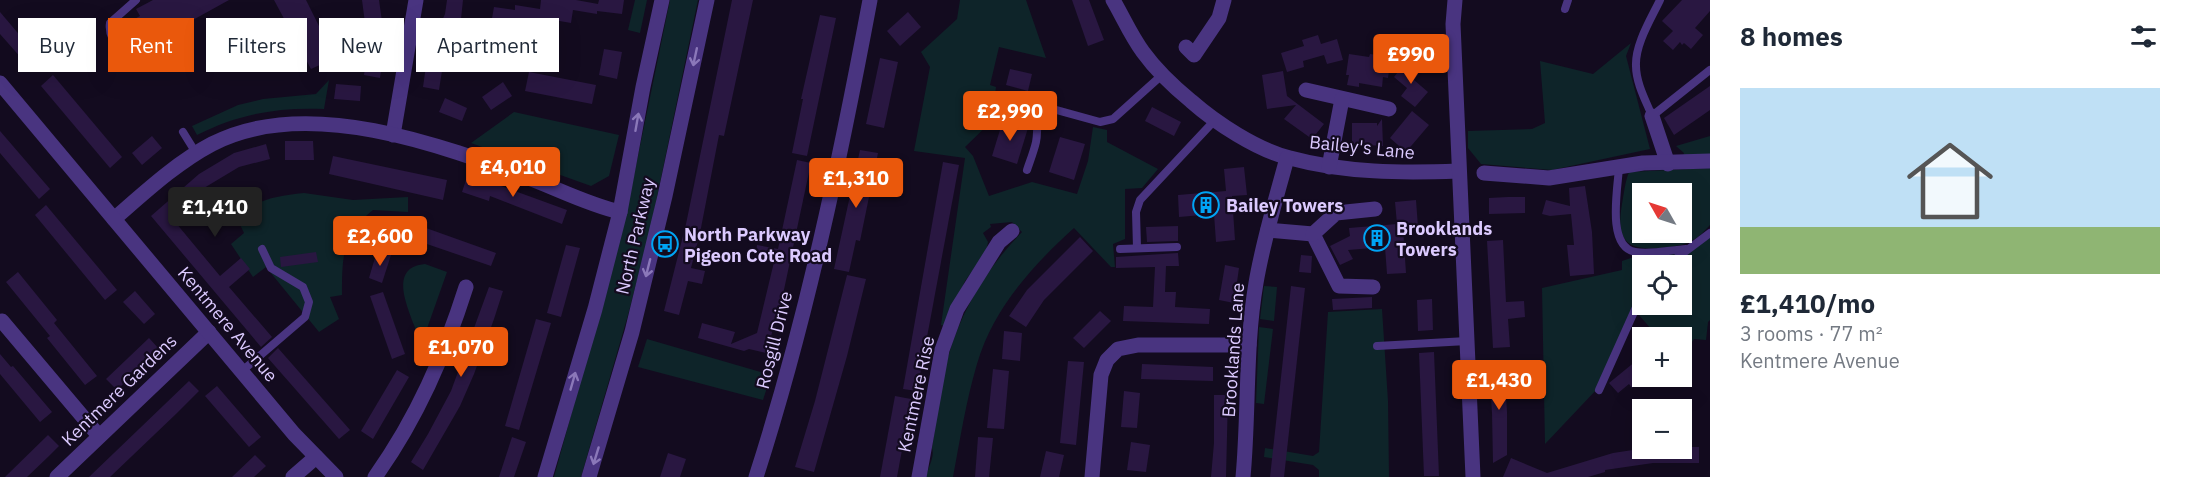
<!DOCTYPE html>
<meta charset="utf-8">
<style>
body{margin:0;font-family:"IBM Plex Sans",sans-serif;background:#f2f2f3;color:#1f2937;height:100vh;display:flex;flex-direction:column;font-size:22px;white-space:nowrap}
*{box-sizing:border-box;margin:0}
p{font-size:20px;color:#747a83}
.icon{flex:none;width:33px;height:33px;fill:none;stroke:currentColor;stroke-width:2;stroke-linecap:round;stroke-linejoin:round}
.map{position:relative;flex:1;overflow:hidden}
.details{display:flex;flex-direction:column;background:#fff;width:480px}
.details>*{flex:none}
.banner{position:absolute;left:18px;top:18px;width:570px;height:54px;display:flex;gap:12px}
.needle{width:39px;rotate:309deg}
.tools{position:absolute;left:1632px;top:183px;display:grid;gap:12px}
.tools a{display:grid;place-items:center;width:60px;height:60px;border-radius:0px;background:#fff;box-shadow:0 6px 24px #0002;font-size:30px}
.price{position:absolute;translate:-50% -51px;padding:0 14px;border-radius:6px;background:#ea580c;color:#fff;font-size:20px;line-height:39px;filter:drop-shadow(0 2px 3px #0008)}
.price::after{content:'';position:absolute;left:50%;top:36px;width:18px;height:14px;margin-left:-9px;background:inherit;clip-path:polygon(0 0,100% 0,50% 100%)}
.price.on{background:#222;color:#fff}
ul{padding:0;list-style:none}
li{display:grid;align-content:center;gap:12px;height:318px;padding:0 30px}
li span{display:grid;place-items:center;height:186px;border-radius:0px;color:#555}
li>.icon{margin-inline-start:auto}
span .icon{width:108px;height:108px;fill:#fffc;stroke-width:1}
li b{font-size:26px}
h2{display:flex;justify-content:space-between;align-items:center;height:72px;padding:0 30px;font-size:26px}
.tag{padding:0 21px;border-radius:0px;background:#fff;box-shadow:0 6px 24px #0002;font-size:21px;line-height:54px}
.tag.on{background:#ea580c;color:#fff}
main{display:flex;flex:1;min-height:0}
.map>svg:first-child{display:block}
.green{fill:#0e2429;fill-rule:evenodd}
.building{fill:#291741}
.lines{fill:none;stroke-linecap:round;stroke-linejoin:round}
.service{stroke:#493480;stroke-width:8}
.minor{stroke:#493480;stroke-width:15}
.tertiary{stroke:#493480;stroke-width:15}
.oneway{stroke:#8b78b9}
.labels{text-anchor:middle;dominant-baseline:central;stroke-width:4.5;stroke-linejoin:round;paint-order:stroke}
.street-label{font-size:18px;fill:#dccaff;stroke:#130b1f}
.poi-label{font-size:18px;font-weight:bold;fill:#dccaff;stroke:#130b1f;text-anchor:start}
</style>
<main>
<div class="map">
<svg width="1710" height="477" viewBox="0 0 1710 477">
<rect width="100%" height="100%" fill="#130b1f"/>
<g class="green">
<path d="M635,0H647L640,33L628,30Z"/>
<path d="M670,0H698L651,226L628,315L581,477H554L625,219Z"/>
<path d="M960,0H1026L1046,58L999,47L990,85L996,87L994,101L1000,103L996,117L965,147L973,156L989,196L1032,182L1077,194L1088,161L1093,127L1107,130V142L1158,169L1142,188L1125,189V239L1113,244L1115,267H1111L1074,228C1032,266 993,309 977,364C966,401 960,440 953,477H926C928,467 935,457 932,448C937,418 940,386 948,357C962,309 987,268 1022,232L1012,222L990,224L991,227L983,233L988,242L986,252L965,281L944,326L941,325L965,158L914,151L930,67L921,52L957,19Z"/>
<path d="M1631,43L1626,56L1650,149L1552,170L1481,164L1468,148V131L1532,129L1545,123L1540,61L1593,74Z"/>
<path d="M329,80L324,109C278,107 238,114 197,135L192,126L238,105L263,99L316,94Z"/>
<path d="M514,112L619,135L609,176L591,186L471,143Z"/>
<path d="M1710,136V154L1683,156L1684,153L1676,146Z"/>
<path d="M1710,168V225C1693,244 1686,245 1661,248C1625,251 1616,239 1622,204C1624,193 1625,182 1629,172ZM1642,194H1682V232H1642Z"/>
<path d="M304,193L353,200L408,197V212L373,210C342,234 342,257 342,295L330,297L339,319L319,332L266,267L253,277L231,244L244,233L236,216C259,199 276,196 304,193Z"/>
<path d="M1710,236V320L1708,322L1706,340L1694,339L1682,356V338L1658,337L1639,315L1642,304H1682V266L1673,265Z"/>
<path d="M1679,252L1662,265L1642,266C1642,284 1638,290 1634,307L1597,389L1545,444L1542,288L1622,270V261L1640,255Z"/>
<path d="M425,264L447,272L424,337L437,344L429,365C424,352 419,339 414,325C407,305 389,267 425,264Z"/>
<path d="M1264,286L1277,287L1274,321L1260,319Z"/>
<path d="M1382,309L1388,401L1389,477H1319V470L1313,465L1264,457L1265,448L1313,456L1319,452L1328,312Z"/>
<path d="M1259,327L1273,329L1264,404L1256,403Z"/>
<path d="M647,339L771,375L763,400L638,367Z"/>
</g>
<g class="building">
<path d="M153,0H229L182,26L186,33L161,46L158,40L145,47L142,41L129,48L116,29L140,16L136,9Z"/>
<path d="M274,0H306L324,36L322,64L311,69Z"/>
<path d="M362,0H379L385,43L380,78L364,75L368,46Z"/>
<path d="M447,0H463L461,19L444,58L439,90L423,87L428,52L445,14Z"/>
<path d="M541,0H576L598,4L599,0H624L622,14L597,11V14L573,10L571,23L554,20V24L534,21V26L513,23L512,27L491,24L494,7L515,10V5L540,9Z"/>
<path d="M732,0H753L724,136L719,135L700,233L691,268L705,271L702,284L688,281L679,315L664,311L686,224Z"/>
<path d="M1072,0H1089L1104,40L1088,46Z"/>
<path d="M1682,0H1710V11L1695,28L1703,35L1691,49L1684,43L1682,45L1680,42L1673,50L1663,41L1673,31L1662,21Z"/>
<path d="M0,12L40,59L30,68L0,34Z"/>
<path d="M908,12L921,27L900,46L887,31Z"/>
<path d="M820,15L836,18L807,156L792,153L803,99H801Z"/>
<path d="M1318,35L1321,44L1337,39L1343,60L1327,64L1324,55L1303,61L1304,67L1287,72L1281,53L1304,46L1302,40Z"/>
<path d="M604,49L622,52L617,79L599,75Z"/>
<path d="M1349,54L1369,57L1370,54L1391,57L1388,78L1383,77L1382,87L1359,83V87L1347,85L1349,75H1346Z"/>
<path d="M880,58L898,62L884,128L866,124Z"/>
<path d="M1406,62L1419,73L1414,80L1428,92L1415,107L1401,96L1407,88L1394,77Z"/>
<path d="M1010,69L1032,74L1028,91L1006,85Z"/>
<path d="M1283,71L1287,96L1324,124L1312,139L1284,119L1296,105L1267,109L1262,75Z"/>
<path d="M529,72L596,85L592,104L525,91Z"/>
<path d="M53,75L122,157L110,168L41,86Z"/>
<path d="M503,82L512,96L491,110L482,97Z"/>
<path d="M336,84L361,86L360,101L334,99Z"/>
<path d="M1710,86V110L1674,135L1664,118Z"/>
<path d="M445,98L467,108L462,121L439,112Z"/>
<path d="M1152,107L1181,122L1174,136L1145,121Z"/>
<path d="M1412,111L1429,125L1406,152L1390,138Z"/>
<path d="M1382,119L1383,146L1352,144V123H1377V126Z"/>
<path d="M1003,120L1028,128L1017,164L992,156Z"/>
<path d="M0,131L50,189L39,199L0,153Z"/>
<path d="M152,136L162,148L142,165L132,153Z"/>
<path d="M1060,137L1085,144L1074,180L1049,172Z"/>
<path d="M285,141H313L314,160H285Z"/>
<path d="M266,144L270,159L239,167L199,191L200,192L171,217L220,276L241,258L250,269L229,287L272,337L261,347L151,216L199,174L234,153Z"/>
<path d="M860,150L878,153L860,241L856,240L849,272L834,269Z"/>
<path d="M333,156L447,180L443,200L329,174Z"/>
<path d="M797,160L811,163L782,299L766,353L749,349L744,351L698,338L702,323L735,332L731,344L757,333L774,262L755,258L757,245L778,249Z"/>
<path d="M943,162L959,165L917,391L903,389Z"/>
<path d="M1244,167L1247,195L1232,196L1235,240L1216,242L1214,214L1179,217L1178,195L1226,191L1224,169Z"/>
<path d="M468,174L567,210L562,224L490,196L489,201L462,192Z"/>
<path d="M1585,186L1592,232L1594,274L1570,276L1567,245H1574L1571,214L1550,216L1542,214L1546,200L1570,206L1569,188Z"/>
<path d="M1508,197H1525V213L1489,214V198Z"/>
<path d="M1416,200L1418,227L1403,228L1406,273L1387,274L1385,247L1348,250L1353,259L1340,265L1330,246L1350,236L1349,228L1397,224L1395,202Z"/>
<path d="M46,205L117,290L105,300L35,215Z"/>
<path d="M1178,226V241L1147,242L1146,227Z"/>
<path d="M426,228L496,253L491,266L424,243L395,249L392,235Z"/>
<path d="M1080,237L1093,251L1044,300L1026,327L1009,316L1027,290Z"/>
<path d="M1503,240L1506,302L1524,301L1525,317L1508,319L1510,347L1493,348L1487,241Z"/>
<path d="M566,245L580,248L561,317L547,313Z"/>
<path d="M377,251L391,255L382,283L369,278Z"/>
<path d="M316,252L318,262L281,267L280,257Z"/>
<path d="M1178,253L1179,266H1166L1165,292H1176L1175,307L1210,309L1209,324L1123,321L1124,306L1153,307L1155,267L1116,268V257Z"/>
<path d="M1301,255L1312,256L1311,273L1299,272Z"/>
<path d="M1225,265L1239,268L1234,303L1219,300Z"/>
<path d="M18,272L57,320L54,323L97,376L85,385L47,338L50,336L6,282Z"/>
<path d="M847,275L866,279L847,356L814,472L795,467L815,401Z"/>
<path d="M1291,286L1305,288L1284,477H1270Z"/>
<path d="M489,287L503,291L494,319L474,374L460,406L423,470L411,462L428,434L451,391Z"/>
<path d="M135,291L155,314L144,324L123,302Z"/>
<path d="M383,292L405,354L392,359L370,296Z"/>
<path d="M1372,297V308L1333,310L1332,299Z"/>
<path d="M1432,299L1433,330L1418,331L1417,300Z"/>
<path d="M1100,311L1111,321L1084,348L1073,338Z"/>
<path d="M536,319L551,323L519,430L505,426Z"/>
<path d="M1004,331L1022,333L1020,361L1002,359Z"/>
<path d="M149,338L159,349L117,390L106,379Z"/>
<path d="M278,348L350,430L339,439L268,358Z"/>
<path d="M1434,352L1439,476H1424L1419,353Z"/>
<path d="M0,354L11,367L13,366L52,412L40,422L0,374Z"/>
<path d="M1068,361L1084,362L1076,445L1060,443Z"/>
<path d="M1636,361L1642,370V379L1632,388L1629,384L1618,393L1609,383Z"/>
<path d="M1142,364L1213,367V381L1141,379Z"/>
<path d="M1504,364L1507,412V455L1493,463L1492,413L1489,365Z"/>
<path d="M993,369L1009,371L1004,429L987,428Z"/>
<path d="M397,370L409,377L373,439L361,431Z"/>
<path d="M189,381L199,391L177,413L110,477H89Z"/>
<path d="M217,386L261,437L249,447L205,396Z"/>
<path d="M1124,391L1140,393L1137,428L1121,427Z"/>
<path d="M1214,395H1228L1226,477H1211L1214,443Z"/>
<path d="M895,396L911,399L909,412L897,477H880Z"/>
<path d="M48,435L59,446L49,456L27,477H5Z"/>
<path d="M512,437L526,442L514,477H499Z"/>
<path d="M978,437L993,438L989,477H975Z"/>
<path d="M1131,442L1150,445L1146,472L1127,470Z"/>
<path d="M1682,447H1699V463H1653L1605,470V472L1588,477H1503L1511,458L1547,473L1613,453L1646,448Z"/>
<path d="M1046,451L1064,455L1059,477H1040Z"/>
<path d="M668,453L686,459L680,477H660Z"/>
<path d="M255,455L266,466L254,477H232Z"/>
</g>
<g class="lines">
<g class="service">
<path d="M136,0L110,23C107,43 131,63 150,64"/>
<path d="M1660,0C1651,19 1635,44 1636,66C1636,83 1646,101 1652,116L1710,70"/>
<path d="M1565,9L1568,0"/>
<path d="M1002,95L1100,122L1113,119L1162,75"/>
<path d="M183,132L196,153"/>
<path d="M1619,167C1618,188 1606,246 1635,252C1651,255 1670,250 1686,249"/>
<path d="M1027,170C1030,161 1034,151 1036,142C1039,127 1033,117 1050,108"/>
<path d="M1137,248L1136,212L1140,200L1214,121"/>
<path d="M1120,249L1177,247"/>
<path d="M1666,266L1710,233"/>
<path d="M1377,346L1467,341"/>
<path d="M242,371L305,317L309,302L303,287L271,268L262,249"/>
<path d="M1599,390L1642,294"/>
</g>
<g class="minor">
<path d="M1113,0C1123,17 1131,36 1143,52C1156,70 1174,87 1191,101C1216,123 1257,150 1290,158C1345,173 1402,173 1458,171"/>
<path d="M1455,0L1453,24L1473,477"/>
<path d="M1186,47L1194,55L1219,18L1224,0"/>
<path d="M1306,90L1389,109"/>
<path d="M1652,116L1668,164"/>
<path d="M393,135L416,0"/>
<path d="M1329,167L1342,99"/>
<path d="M1484,173L1549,178L1643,163L1710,161"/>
<path d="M114,219C144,193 176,163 212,144C307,95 441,145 534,180C562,191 590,205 620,212"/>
<path d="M1268,230L1313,234L1339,286L1373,287"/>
<path d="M1313,234L1336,213L1375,209"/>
<path d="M2,321L99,436"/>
<path d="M57,477L209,332"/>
<path d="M293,477L316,457"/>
<path d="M375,477C417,418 444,356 466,287"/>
<path d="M756,477C806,322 840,160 870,0"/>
<path d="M919,477L942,350L957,309L999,242L1012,231"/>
<path d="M1092,477L1101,375L1107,360L1118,349L1138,345H1249"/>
<path d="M1243,477C1249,413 1245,347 1256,283C1263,241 1276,199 1287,158"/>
</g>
<g class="tertiary">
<path d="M0,83L294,434L336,477"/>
<path d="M545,477L595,309L620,212L643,87L662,0"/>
<path d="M589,477L632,332L665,196L707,0"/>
</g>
</g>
<defs><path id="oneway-shaft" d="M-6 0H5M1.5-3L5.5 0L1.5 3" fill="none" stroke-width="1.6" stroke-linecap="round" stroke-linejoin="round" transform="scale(1.5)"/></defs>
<g class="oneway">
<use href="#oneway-shaft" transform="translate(695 57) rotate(102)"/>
<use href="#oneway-shaft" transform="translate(637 122) rotate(-80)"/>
<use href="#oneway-shaft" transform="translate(648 268) rotate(104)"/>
<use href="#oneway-shaft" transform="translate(573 381) rotate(-74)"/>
<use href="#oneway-shaft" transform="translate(596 456) rotate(107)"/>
</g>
<defs>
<g id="building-ring" transform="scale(1.35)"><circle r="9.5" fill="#130b1f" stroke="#00a4f5" stroke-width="1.5"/><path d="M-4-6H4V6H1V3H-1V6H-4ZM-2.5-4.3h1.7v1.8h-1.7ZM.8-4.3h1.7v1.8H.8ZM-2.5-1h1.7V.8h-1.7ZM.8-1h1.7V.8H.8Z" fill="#00a4f5"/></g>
<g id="bus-ring" transform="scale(1.35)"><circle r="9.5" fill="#130b1f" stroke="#00a4f5" stroke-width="1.5"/><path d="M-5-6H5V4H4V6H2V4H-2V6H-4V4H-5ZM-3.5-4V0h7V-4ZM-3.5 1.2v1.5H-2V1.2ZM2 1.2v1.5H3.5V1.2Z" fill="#00a4f5"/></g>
</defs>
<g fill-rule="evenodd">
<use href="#building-ring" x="1206" y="205"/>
<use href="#building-ring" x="1377" y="238"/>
<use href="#bus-ring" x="665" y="244"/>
</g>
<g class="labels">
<g class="street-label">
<text transform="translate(1362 147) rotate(6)">Bailey's Lane</text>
<text transform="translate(635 236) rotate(-77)">North Parkway</text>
<text transform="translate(228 324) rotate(50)">Kentmere Avenue</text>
<text transform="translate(774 340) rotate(-76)">Rosgill Drive</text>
<text transform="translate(1233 350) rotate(-86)">Brooklands Lane</text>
<text transform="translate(119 390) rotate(-44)">Kentmere Gardens</text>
<text transform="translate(916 394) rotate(-78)">Kentmere Rise</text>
</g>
<g class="poi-label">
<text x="1226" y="205">Bailey Towers</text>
<text x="1396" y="228">Brooklands<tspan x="1396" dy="21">Towers</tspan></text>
<text x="684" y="234">North Parkway<tspan x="684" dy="21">Pigeon Cote Road</tspan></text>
</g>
</g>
</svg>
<div class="tools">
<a><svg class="needle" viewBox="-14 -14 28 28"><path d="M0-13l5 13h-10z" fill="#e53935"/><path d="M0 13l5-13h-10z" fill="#747a83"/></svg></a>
<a><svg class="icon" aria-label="locate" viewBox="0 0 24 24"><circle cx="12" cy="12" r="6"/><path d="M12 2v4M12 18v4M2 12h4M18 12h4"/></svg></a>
<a>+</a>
<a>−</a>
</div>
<b class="price" style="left:1411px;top:85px">£990</b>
<b class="price" style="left:1010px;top:142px">£2,990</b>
<b class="price" style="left:513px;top:198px">£4,010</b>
<b class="price" style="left:856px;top:209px">£1,310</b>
<b class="price on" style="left:215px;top:238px">£1,410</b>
<b class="price" style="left:380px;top:267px">£2,600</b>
<b class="price" style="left:461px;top:378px">£1,070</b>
<b class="price" style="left:1499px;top:411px">£1,430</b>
<div class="banner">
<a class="tag">Buy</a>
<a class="tag on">Rent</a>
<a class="tag">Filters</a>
<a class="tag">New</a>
<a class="tag">Apartment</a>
</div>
</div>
<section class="details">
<h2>8 homes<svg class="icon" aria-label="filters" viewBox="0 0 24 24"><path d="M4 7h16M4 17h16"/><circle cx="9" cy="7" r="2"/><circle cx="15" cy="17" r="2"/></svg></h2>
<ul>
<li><span style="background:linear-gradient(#bfe0f5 75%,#8fb573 0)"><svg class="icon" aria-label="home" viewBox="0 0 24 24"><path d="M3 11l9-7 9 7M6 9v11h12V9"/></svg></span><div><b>£1,410/mo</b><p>3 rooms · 77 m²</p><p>Kentmere Avenue</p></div></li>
</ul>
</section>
</main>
